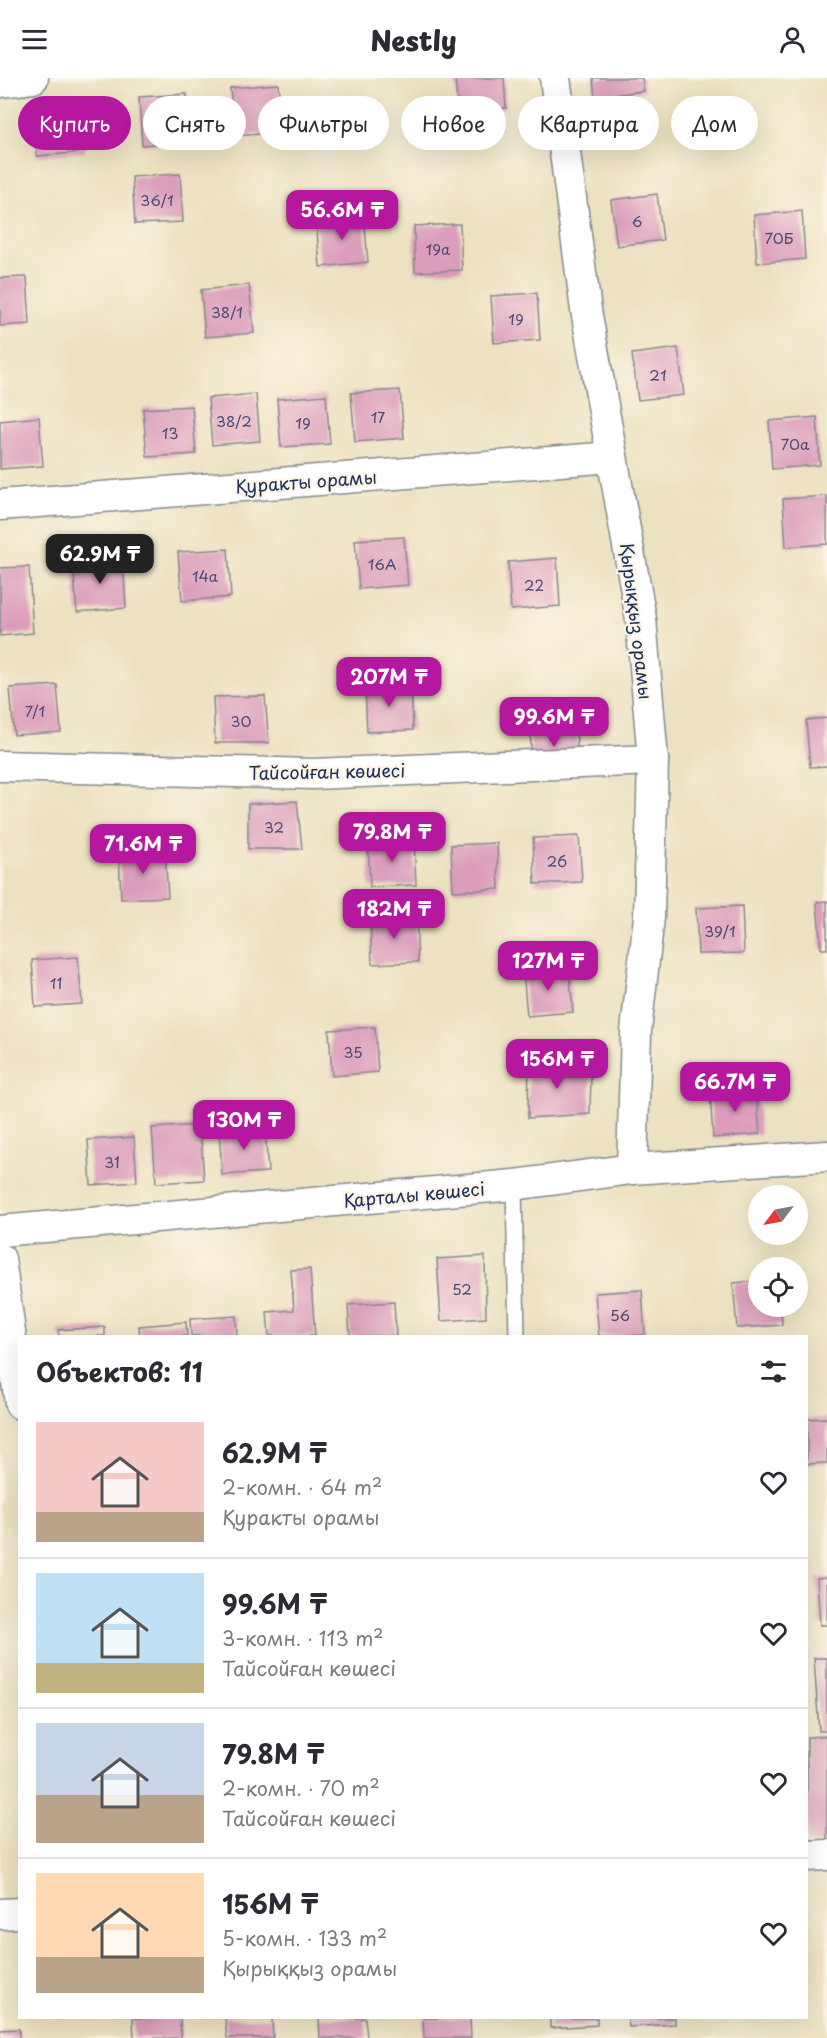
<!DOCTYPE html>
<html lang="ru">
<meta charset="utf-8">
<style>
body{margin:0;font-family:"Playpen Sans",sans-serif;background:#f2f2f3;color:#2b2b33;height:100vh;display:flex;flex-direction:column;font-size:22px;white-space:nowrap}
*{box-sizing:border-box;margin:0}
p{font-size:20px;color:#7c7c81}
.icon{flex:none;width:33px;height:33px;fill:none;stroke:currentColor;stroke-width:2;stroke-linecap:round;stroke-linejoin:round}
.map{position:relative;flex:1;overflow:hidden}
.side{position:absolute;left:18px;top:1257px;width:790px;height:684px;display:flex;flex-direction:column;background:#fff;border-radius:0px;box-shadow:0 6px 24px #0002}
.side>*{flex:none}
.hud{position:absolute;left:18px;top:18px;width:792px;height:54px;display:flex;gap:12px}
.needle{width:39px;rotate:238deg}
.controls{position:absolute;left:748px;top:1107px;display:grid;gap:12px}
.controls a{display:grid;place-items:center;width:60px;height:60px;border-radius:50%;background:#fff;box-shadow:0 6px 24px #0002;font-size:30px}
.price{position:absolute;translate:-50% -51px;padding:0 14px;border-radius:12px;background:#b5179e;color:#fff;font-size:20px;line-height:39px;filter:drop-shadow(0 2px 3px #0008)}
.price::after{content:'';position:absolute;left:50%;top:36px;width:18px;height:14px;margin-left:-9px;background:inherit;clip-path:polygon(0 0,100% 0,50% 100%)}
.price.current{background:#222;color:#fff}
ul{padding:0;list-style:none}
li{display:flex;align-items:center;gap:18px;height:150px;padding:0 18px}
li+li{border-top:2px solid #e1e1e2}
li span{display:grid;place-items:center;flex:none;width:168px;height:120px;border-radius:0px;color:#555}
li>.icon{margin-inline-start:auto}
span .icon{width:72px;height:72px;fill:#fffc;stroke-width:1}
li b{font-size:26px}
h2{display:flex;justify-content:space-between;align-items:center;height:72px;padding:0 18px;font-size:26px}
.chip{padding:0 21px;border-radius:27px;background:#fff;box-shadow:0 6px 24px #0002;font-size:21px;line-height:54px}
.chip.current{background:#b5179e;color:#fff}
header{display:flex;justify-content:space-between;align-items:center;height:78px;padding:0 18px;background:#fff;font-size:27px;font-weight:800}
.map>svg:first-child{display:block}
.building{fill:#dc9cbb}
.lines{fill:none;stroke-linecap:round;stroke-linejoin:round}
.service-casing{stroke:#84888f;stroke-width:18}
.minor-casing{stroke:#84888f;stroke-width:33}
.service{stroke:#fff;stroke-width:15}
.minor{stroke:#fff;stroke-width:30}
.labels{text-anchor:middle;dominant-baseline:central;stroke-width:4.5;stroke-linejoin:round;paint-order:stroke}
.number-label{font-size:15px;fill:#4b4a75}
.street-label{font-size:18px;fill:#1b2f5e;stroke:#fcf5e5}
</style>
<header><svg class="icon" aria-label="menu" viewBox="0 0 24 24"><path d="M4 6h16M4 12h16M4 18h16"/></svg>Nestly<svg class="icon" aria-label="person" viewBox="0 0 24 24"><circle cx="12" cy="8" r="4"/><path d="M4 21q1-7 8-7t8 7"/></svg></header>
<div class="map">
<svg width="827" height="1960" viewBox="0 0 827 1960">
<rect width="100%" height="100%" fill="#fcf5e5"/>
<filter id="ink" filterUnits="userSpaceOnUse"><feTurbulence type="fractalNoise" baseFrequency=".0167" numOctaves="2"/><feDisplacementMap in="SourceGraphic" scale="12" xChannelSelector="R" yChannelSelector="G"/><feConvolveMatrix kernelMatrix="1 2 1 2 8 2 1 2 1" color-interpolation-filters="sRGB"/></filter>
<filter id="wash" filterUnits="userSpaceOnUse"><feTurbulence type="fractalNoise" baseFrequency=".008" numOctaves="4" result="noise"/><feDisplacementMap in="SourceGraphic" scale="24" xChannelSelector="R" yChannelSelector="G"/><feGaussianBlur stdDeviation="1.35" result="paint"/><feColorMatrix in="noise" values="0 0 0 0 0 0 0 0 0 0 0 0 0 0 0 0 0 1.4 0 .05"/><feComposite in="paint" operator="in"/></filter>
<g filter="url(#wash)">
<rect width="100%" height="100%" fill="#ece1c0"/>
<g id="blocks">
<g class="building">
<path d="M455,0H504L506,30L458,34Z"/>
<path d="M593,0H642L644,13L595,19Z"/>
<path d="M278,6L283,54L235,58L230,10Z"/>
<path d="M187,16L190,63L142,67L139,19Z"/>
<path d="M82,27L85,74L37,78L34,30Z"/>
<path d="M180,96L183,144L135,146L132,99Z"/>
<path d="M657,116L663,162L617,168L611,122Z"/>
<path d="M802,133L805,181L757,185L754,137Z"/>
<path d="M364,137L368,184L320,189L316,141Z"/>
<path d="M460,146L462,192L415,194L414,148Z"/>
<path d="M27,199L30,246L0,248V200Z"/>
<path d="M249,207L254,255L205,259L201,212Z"/>
<path d="M537,215L540,262L494,265L491,218Z"/>
<path d="M678,270L684,317L638,322L632,276Z"/>
<path d="M400,312L404,360L355,364L351,315Z"/>
<path d="M256,316L260,363L212,367L208,320Z"/>
<path d="M326,317L330,366L281,369L277,321Z"/>
<path d="M192,328L196,376L147,379L143,331Z"/>
<path d="M39,339L43,388L0,391V343Z"/>
<path d="M817,339L820,387L772,391L769,343Z"/>
<path d="M827,418V466L786,469L783,421Z"/>
<path d="M404,459L408,507L359,511L355,462Z"/>
<path d="M228,471L231,519L182,523L178,474Z"/>
<path d="M557,480L560,528L511,532L508,484Z"/>
<path d="M123,481L126,530L77,534L73,485Z"/>
<path d="M29,489L33,555L0,558V490Z"/>
<path d="M411,606L413,652L367,654L365,607Z"/>
<path d="M57,607L61,654L14,657L10,610Z"/>
<path d="M265,618L269,665H215L213,619Z"/>
<path d="M827,640V688L810,689L806,642Z"/>
<path d="M576,646L578,693L532,694L530,648Z"/>
<path d="M297,723L302,771H248V726Z"/>
<path d="M579,758L582,804L535,806L533,760Z"/>
<path d="M414,761L416,807L370,809L368,763Z"/>
<path d="M497,765L499,811L453,813L451,767Z"/>
<path d="M165,773L168,819L121,821L119,774Z"/>
<path d="M827,823V871H821L817,824Z"/>
<path d="M742,828L744,875L698,876L696,830Z"/>
<path d="M416,837L418,884L372,886L370,839Z"/>
<path d="M78,879L82,926L35,929L32,882Z"/>
<path d="M569,889L573,934L527,938L523,893Z"/>
<path d="M375,949L378,994L332,998L329,952Z"/>
<path d="M556,976V994L591,993L590,1036L528,1040L529,979Z"/>
<path d="M756,1011L760,1056L713,1060L710,1014Z"/>
<path d="M200,1047L204,1102L156,1105L152,1050Z"/>
<path d="M265,1049L268,1094L222,1097L219,1052Z"/>
<path d="M134,1059L137,1104L91,1107L88,1062Z"/>
<path d="M485,1178L486,1240L441,1243L437,1181Z"/>
<path d="M310,1191L315,1258H269L267,1234L294,1232L291,1192Z"/>
<path d="M759,1203V1228H781L782,1247L737,1250L733,1205Z"/>
<path d="M642,1212L645,1257L599,1258L595,1215Z"/>
<path d="M394,1224L396,1258H350L348,1227Z"/>
<path d="M236,1238L237,1258H191L190,1241Z"/>
<path d="M186,1244L187,1258H140L139,1248Z"/>
<path d="M105,1249V1258H59L58,1252Z"/>
<path d="M827,1340V1385L807,1386V1341Z"/>
<path d="M827,1499V1547H820L817,1500Z"/>
<path d="M814,1580H827V1653H819Z"/>
<path d="M827,1658V1765L807,1766V1659Z"/>
<path d="M133,1940H180L181,1960H134Z"/>
<path d="M225,1940H272L273,1960H227Z"/>
<path d="M319,1940H365L367,1960H320Z"/>
<path d="M423,1940H470L471,1960H424Z"/>
<path d="M550,1940H597V1947L550,1950Z"/>
<path d="M628,1940H675V1946L629,1949Z"/>
<path d="M19,1951V1960H0V1952Z"/>
</g>
</g>
</g>
<g filter="url(#ink)">
<use href="#blocks" fill-opacity="0" stroke="#84888f" stroke-width="1.5"/>
<g class="lines">
<g class="service-casing">
<path id="service" d="M514,1107L517,1258"/>
</g>
<g class="minor-casing">
<g id="minor">
<path d="M555,0L586,232L641,541L653,682L649,839L636,953L632,1091"/>
<path d="M0,4L33,0"/>
<path d="M0,427L612,379"/>
<path d="M0,688L313,696L653,682"/>
<path d="M0,1153L514,1107L632,1091L827,1078"/>
<path d="M0,1181L20,1326"/>
<path d="M807,1778L827,1777"/>
<path d="M0,1836L20,1835"/>
</g>
</g>
<use href="#service" class="service"/>
<use href="#minor" class="minor"/>
</g>
</g>
<g class="labels">
<g class="number-label">
<text x="157" y="121">36/1</text>
<text x="637" y="142">6</text>
<text x="779" y="159">70Б</text>
<text x="438" y="170">19а</text>
<text x="227" y="233">38/1</text>
<text x="516" y="240">19</text>
<text x="658" y="296">21</text>
<text x="378" y="338">17</text>
<text x="234" y="342">38/2</text>
<text x="303" y="344">19</text>
<text x="170" y="354">13</text>
<text x="795" y="365">70а</text>
<text x="382" y="485">16А</text>
<text x="205" y="497">14а</text>
<text x="534" y="506">22</text>
<text x="35" y="632">7/1</text>
<text x="241" y="642">30</text>
<text x="274" y="748">32</text>
<text x="557" y="782">26</text>
<text x="720" y="852">39/1</text>
<text x="56" y="904">11</text>
<text x="353" y="973">35</text>
<text x="112" y="1083">31</text>
<text x="462" y="1210">52</text>
<text x="620" y="1236">56</text>
</g>
<g class="street-label">
<text transform="translate(306 403) rotate(-4)">Қуракты орамы</text>
<text transform="translate(637 543) rotate(83)">Қырыққыз орамы</text>
<text transform="translate(327 693) rotate(-1)">Тайсойған көшесі</text>
<text transform="translate(414 1116) rotate(-5)">Қарталы көшесі</text>
</g>
</g>
</svg>
<div class="controls">
<a><svg class="needle" viewBox="-14 -14 28 28"><path d="M0-13l5 13h-10z" fill="#e53935"/><path d="M0 13l5-13h-10z" fill="#7c7c81"/></svg></a>
<a><svg class="icon" aria-label="locate" viewBox="0 0 24 24"><circle cx="12" cy="12" r="6"/><path d="M12 2v4M12 18v4M2 12h4M18 12h4"/></svg></a>
</div>
<b class="price" style="left:342px;top:163px">56.6M ₸</b>
<b class="price current" style="left:100px;top:507px">62.9M ₸</b>
<b class="price" style="left:389px;top:630px">207M ₸</b>
<b class="price" style="left:554px;top:670px">99.6M ₸</b>
<b class="price" style="left:392px;top:785px">79.8M ₸</b>
<b class="price" style="left:143px;top:797px">71.6M ₸</b>
<b class="price" style="left:394px;top:862px">182M ₸</b>
<b class="price" style="left:548px;top:914px">127M ₸</b>
<b class="price" style="left:557px;top:1012px">156M ₸</b>
<b class="price" style="left:735px;top:1035px">66.7M ₸</b>
<b class="price" style="left:244px;top:1073px">130M ₸</b>
<div class="hud">
<a class="chip current">Купить</a>
<a class="chip">Снять</a>
<a class="chip">Фильтры</a>
<a class="chip">Новое</a>
<a class="chip">Квартира</a>
<a class="chip">Дом</a>
</div>
<section class="side">
<h2>Объектов: 11<svg class="icon" aria-label="filters" viewBox="0 0 24 24"><path d="M4 7h16M4 17h16"/><circle cx="9" cy="7" r="2"/><circle cx="15" cy="17" r="2"/></svg></h2>
<ul>
<li><span style="background:linear-gradient(#f6c9c9 75%,#b9a48a 0)"><svg class="icon" aria-label="home" viewBox="0 0 24 24"><path d="M3 11l9-7 9 7M6 9v11h12V9"/></svg></span><div><b>62.9M ₸</b><p>2-комн. · 64 m²</p><p>Қуракты орамы</p></div><svg class="icon" aria-label="heart" viewBox="0 0 24 24"><path d="M12 20l-8-8c-3-5 5-10 8-4 3-6 11-1 8 4z"/></svg></li>
<li><span style="background:linear-gradient(#bfe0f5 75%,#c2b280 0)"><svg class="icon" aria-label="home" viewBox="0 0 24 24"><path d="M3 11l9-7 9 7M6 9v11h12V9"/></svg></span><div><b>99.6M ₸</b><p>3-комн. · 113 m²</p><p>Тайсойған көшесі</p></div><svg class="icon" aria-label="heart" viewBox="0 0 24 24"><path d="M12 20l-8-8c-3-5 5-10 8-4 3-6 11-1 8 4z"/></svg></li>
<li><span style="background:linear-gradient(#c9d6e8 60%,#b9a48a 0)"><svg class="icon" aria-label="home" viewBox="0 0 24 24"><path d="M3 11l9-7 9 7M6 9v11h12V9"/></svg></span><div><b>79.8M ₸</b><p>2-комн. · 70 m²</p><p>Тайсойған көшесі</p></div><svg class="icon" aria-label="heart" viewBox="0 0 24 24"><path d="M12 20l-8-8c-3-5 5-10 8-4 3-6 11-1 8 4z"/></svg></li>
<li><span style="background:linear-gradient(#ffd9b3 70%,#b9a48a 0)"><svg class="icon" aria-label="home" viewBox="0 0 24 24"><path d="M3 11l9-7 9 7M6 9v11h12V9"/></svg></span><div><b>156M ₸</b><p>5-комн. · 133 m²</p><p>Қырыққыз орамы</p></div><svg class="icon" aria-label="heart" viewBox="0 0 24 24"><path d="M12 20l-8-8c-3-5 5-10 8-4 3-6 11-1 8 4z"/></svg></li>
</ul>
</section>
</div>
